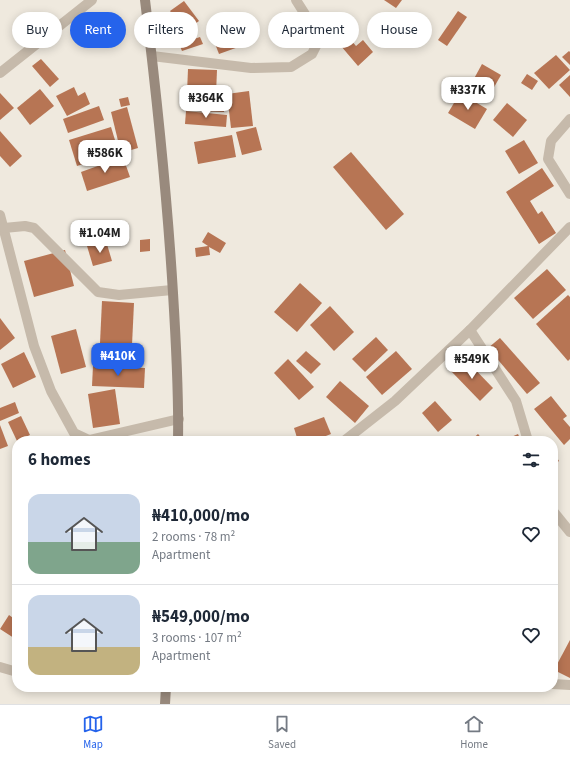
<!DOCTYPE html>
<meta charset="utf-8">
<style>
body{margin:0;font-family:"Source Sans 3",sans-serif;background:#f6f6f7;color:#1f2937;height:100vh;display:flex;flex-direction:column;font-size:15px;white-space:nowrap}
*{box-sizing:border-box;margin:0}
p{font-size:13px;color:#747a83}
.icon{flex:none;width:22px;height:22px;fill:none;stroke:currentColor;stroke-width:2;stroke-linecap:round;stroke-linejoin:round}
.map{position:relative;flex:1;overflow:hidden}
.sheet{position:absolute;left:12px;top:436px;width:546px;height:256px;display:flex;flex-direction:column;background:#fff;border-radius:16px;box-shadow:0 2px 10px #0003}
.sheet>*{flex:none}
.hud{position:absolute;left:12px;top:12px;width:546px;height:36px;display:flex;gap:8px}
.price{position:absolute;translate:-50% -34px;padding:0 9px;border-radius:8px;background:#fff;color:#222;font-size:13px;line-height:26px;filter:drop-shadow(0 1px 2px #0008)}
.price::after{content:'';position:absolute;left:50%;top:24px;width:12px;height:9px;margin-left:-6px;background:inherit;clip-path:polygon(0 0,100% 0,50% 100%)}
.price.active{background:#2563eb;color:#fff}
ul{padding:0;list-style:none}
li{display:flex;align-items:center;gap:12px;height:100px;padding:0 16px}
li+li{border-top:1px solid #e0e1e3}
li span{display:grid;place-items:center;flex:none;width:112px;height:80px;border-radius:12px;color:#555}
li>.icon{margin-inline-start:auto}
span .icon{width:48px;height:48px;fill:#fffc;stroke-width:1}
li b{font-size:17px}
h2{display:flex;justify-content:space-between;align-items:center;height:48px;padding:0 16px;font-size:17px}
.pill{padding:0 14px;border-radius:18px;background:#fff;box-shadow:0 2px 10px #0003;font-size:14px;line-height:36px}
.pill.active{background:#2563eb;color:#fff}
.tabs{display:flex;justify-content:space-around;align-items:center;height:56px;border-top:1px solid #e0e1e3;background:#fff;font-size:11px;color:#747a83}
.tabs a{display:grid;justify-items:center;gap:2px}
.tabs .active{color:#2563eb}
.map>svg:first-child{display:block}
.building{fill:#b77554}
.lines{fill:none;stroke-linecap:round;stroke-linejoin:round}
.street{stroke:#c6baab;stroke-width:10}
.secondary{stroke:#998a7d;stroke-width:10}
</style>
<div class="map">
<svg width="570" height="704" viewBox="0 0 570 704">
<rect width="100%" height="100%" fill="#efe9de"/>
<g class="building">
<path d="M384,0H402L396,8Z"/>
<path d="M184,1L199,21L185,31L170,11Z"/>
<path d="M458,11L467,17L447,46L438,40Z"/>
<path d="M237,27L244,45L219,54L212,36Z"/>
<path d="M349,29L357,37L353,41L345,33Z"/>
<path d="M344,32L356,46L363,40L373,52L358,66L335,39Z"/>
<path d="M200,37L203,44L182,51L179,44Z"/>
<path d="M569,51L570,52V65L562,57Z"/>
<path d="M556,55L570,70L549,89L534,73Z"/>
<path d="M41,59L59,79L50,87L32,66Z"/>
<path d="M482,64L501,75L489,96L470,86Z"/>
<path d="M188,69L217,70L216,94L187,93Z"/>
<path d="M527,74L538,81L532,90L521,83Z"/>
<path d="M570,75V97L559,85Z"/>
<path d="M74,87L78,96L85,92L90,104L67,116L56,96Z"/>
<path d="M40,89L54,106L30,125L17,108Z"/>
<path d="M249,91L253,126L231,128L227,94Z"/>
<path d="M0,93L14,108L0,120Z"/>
<path d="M460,93L487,109L475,129L448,113Z"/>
<path d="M128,97L130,105L121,107L119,99Z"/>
<path d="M193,98L225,99L224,112L193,111Z"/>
<path d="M507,103L527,120L513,137L493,120Z"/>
<path d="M99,106L104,120L68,133L63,119Z"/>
<path d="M127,107L138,148L121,153L111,112Z"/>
<path d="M186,111L227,115L226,127L185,124Z"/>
<path d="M111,127L119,153L77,166L69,140Z"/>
<path d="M256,127L262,150L242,155L236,132Z"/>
<path d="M0,131L22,156L10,167L0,156Z"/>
<path d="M232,135L236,157L198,164L194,142Z"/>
<path d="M524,140L538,163L519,174L505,151Z"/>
<path d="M351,152L404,214L386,230L333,167Z"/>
<path d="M123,157L130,177L87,191L81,172Z"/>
<path d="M542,168L554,186L530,201L538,214L542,211L556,233L539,244L506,192Z"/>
<path d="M208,232L226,243L220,253L209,247L210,255L196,257L195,248L208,246L202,242Z"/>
<path d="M150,239V251L140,252V240Z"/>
<path d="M106,241L112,261L93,266L87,246Z"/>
<path d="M65,250L74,286L34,297L24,261Z"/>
<path d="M547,269L566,290L533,319L514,298Z"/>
<path d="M300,283L322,303L297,332L274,312Z"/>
<path d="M568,295L570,297V359L568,361L536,324Z"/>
<path d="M102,301L134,303L132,345L100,343Z"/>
<path d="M330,306L354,332L334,351L310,325Z"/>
<path d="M0,318L15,338L0,350Z"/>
<path d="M76,329L86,367L61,374L51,336Z"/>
<path d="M376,337L388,350L365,372L352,359Z"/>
<path d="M500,338L540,383L527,394L488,348Z"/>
<path d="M306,351L321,364L311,374L296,361Z"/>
<path d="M396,351L412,369L382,395L366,377Z"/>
<path d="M24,352L36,377L13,388L1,364Z"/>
<path d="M464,358L493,388L480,401L451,371Z"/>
<path d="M288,359L314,387L299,400L274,373Z"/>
<path d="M93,366L145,368L144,388L92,386Z"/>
<path d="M340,381L369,406L355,423L326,397Z"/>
<path d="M115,389L120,424L93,428L88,394Z"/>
<path d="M551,396L567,416L563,419L570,427V439L564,445L534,409Z"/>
<path d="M435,401L452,420L438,432L422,413Z"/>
<path d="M15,402L19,413L0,421V408Z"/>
<path d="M21,416L30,435L17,441L8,422Z"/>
<path d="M324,417L331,434L313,441H298L294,428Z"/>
<path d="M0,425L8,446L0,449Z"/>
<path d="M478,434L484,441H470Z"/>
<path d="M518,434L521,441H502Z"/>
<path d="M554,453L559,461L553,465V454Z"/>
<path d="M9,615L16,620L17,618V640L0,629Z"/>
<path d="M570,640V678L554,670Z"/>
</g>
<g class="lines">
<g class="street">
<path d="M152,56L251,68L291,67L312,54L320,38L296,0"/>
<path d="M0,73L92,0"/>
<path d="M570,119L551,141L548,159L570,194"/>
<path d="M0,215L34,346L51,391L74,433L89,440L179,419"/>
<path d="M4,228L25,226L34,228L98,292L119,295L172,290"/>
<path d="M470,330L516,401L528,441"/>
<path d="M344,441L395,401L470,330L570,227"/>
<path d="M553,511L570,532"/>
<path d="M0,667L17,672"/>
<path d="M553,684L570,685"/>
</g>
<g class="secondary">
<path d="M145,0C157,98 167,195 173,293C176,342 179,391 178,441"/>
<path d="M165,704L166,687"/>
</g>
</g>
</svg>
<b class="price" style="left:468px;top:111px">₦337K</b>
<b class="price" style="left:206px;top:119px">₦364K</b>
<b class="price" style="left:105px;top:174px">₦586K</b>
<b class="price" style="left:100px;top:254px">₦1.04M</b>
<b class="price active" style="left:118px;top:377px">₦410K</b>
<b class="price" style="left:472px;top:380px">₦549K</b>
<div class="hud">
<a class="pill">Buy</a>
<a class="pill active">Rent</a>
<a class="pill">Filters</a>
<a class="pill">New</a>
<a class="pill">Apartment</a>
<a class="pill">House</a>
</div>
<section class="sheet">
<h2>6 homes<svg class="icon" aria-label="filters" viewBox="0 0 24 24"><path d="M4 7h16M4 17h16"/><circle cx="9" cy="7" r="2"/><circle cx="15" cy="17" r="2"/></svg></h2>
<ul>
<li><span style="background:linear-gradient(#c9d6e8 60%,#7fa58c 0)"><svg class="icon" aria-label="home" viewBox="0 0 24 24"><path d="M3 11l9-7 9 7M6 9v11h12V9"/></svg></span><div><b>₦410,000/mo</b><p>2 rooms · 78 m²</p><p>Apartment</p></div><svg class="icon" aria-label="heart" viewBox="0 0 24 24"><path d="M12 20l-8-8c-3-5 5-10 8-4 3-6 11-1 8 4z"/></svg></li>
<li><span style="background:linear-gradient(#c9d6e8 65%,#c2b280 0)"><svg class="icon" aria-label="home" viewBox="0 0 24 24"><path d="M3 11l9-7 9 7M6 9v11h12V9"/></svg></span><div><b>₦549,000/mo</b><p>3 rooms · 107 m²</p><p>Apartment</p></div><svg class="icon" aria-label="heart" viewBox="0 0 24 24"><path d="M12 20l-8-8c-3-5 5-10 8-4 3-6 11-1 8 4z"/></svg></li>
</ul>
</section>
</div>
<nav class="tabs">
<a class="active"><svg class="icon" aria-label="map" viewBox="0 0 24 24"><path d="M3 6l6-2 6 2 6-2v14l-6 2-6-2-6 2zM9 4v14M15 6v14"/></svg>Map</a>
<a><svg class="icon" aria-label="saved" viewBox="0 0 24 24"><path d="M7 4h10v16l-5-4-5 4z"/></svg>Saved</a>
<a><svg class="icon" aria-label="home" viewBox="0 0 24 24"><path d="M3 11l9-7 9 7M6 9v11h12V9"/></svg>Home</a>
</nav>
